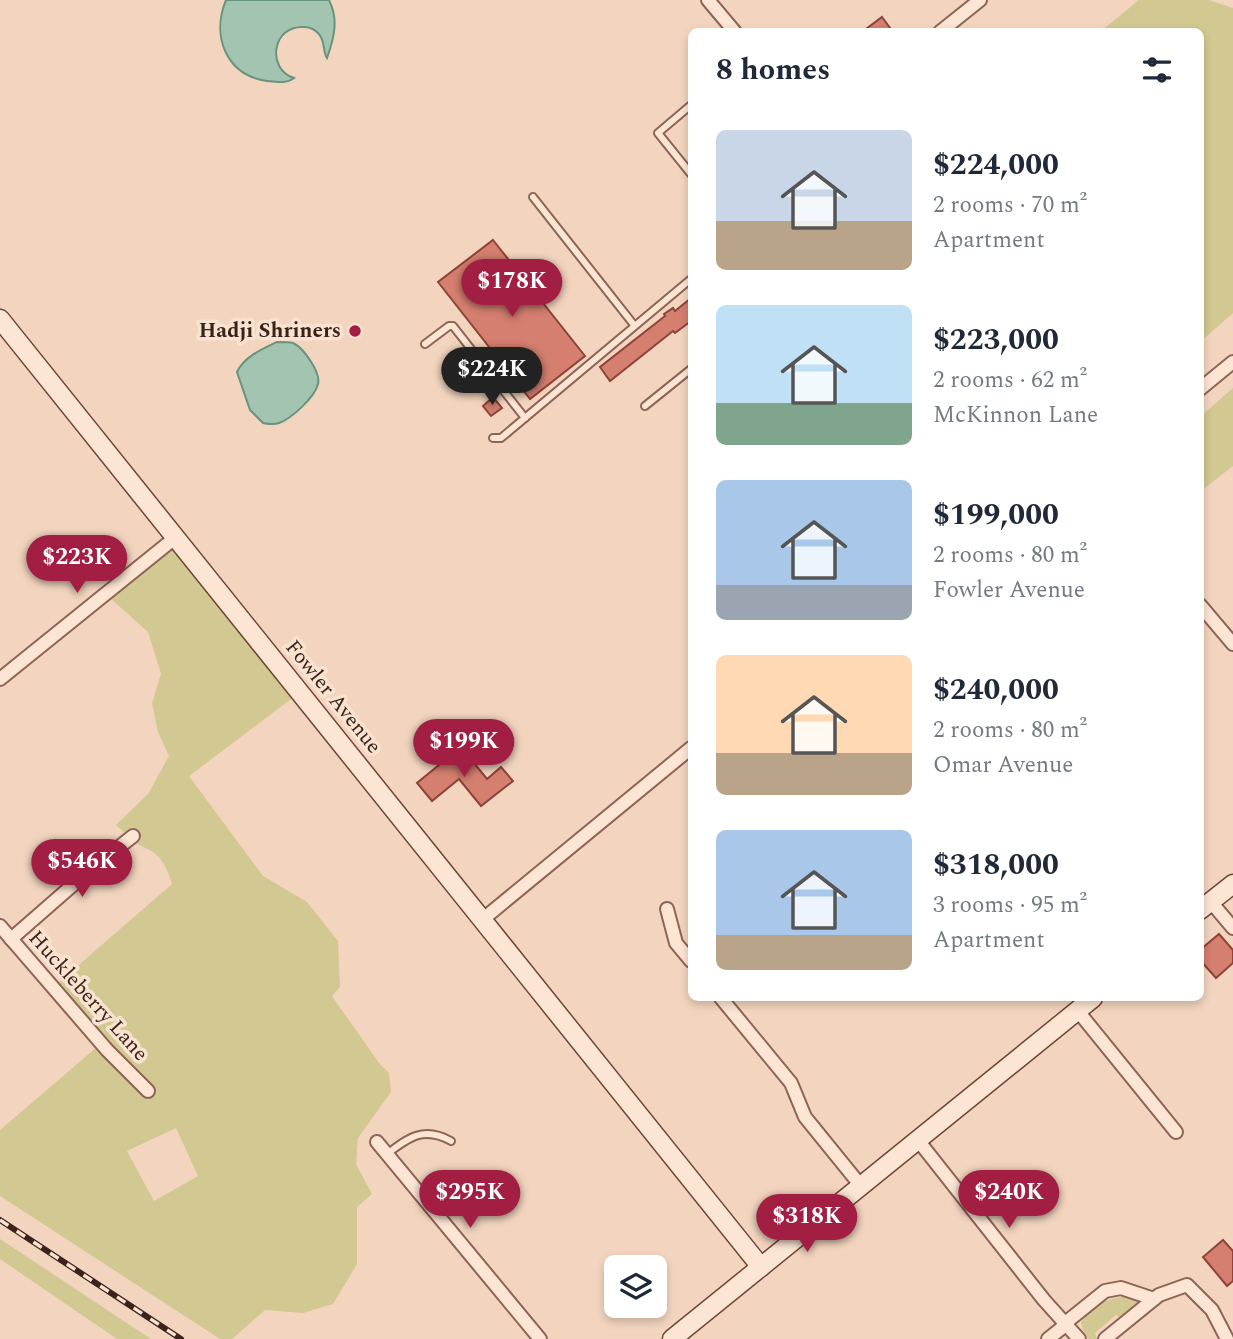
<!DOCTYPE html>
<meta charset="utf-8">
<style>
body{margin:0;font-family:Spectral,serif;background:#f2f2f3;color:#1f2937;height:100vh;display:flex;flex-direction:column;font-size:26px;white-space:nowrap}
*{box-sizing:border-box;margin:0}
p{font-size:23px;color:#747a83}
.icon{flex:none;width:38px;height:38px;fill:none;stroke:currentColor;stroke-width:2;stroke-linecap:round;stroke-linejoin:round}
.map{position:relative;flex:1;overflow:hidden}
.details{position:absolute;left:688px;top:28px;width:516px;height:973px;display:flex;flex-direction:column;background:#fff;border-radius:10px;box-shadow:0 4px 10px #0003}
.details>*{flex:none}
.controls{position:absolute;left:604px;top:1255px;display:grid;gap:14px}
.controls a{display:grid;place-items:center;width:63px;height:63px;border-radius:10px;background:#fff;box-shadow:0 4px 10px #0003;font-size:35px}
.price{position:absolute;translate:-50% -60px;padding:0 16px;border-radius:24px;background:#a31e43;color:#fff;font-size:23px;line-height:46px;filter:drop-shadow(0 2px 4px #0008)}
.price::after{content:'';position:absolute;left:50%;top:42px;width:21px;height:16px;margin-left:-10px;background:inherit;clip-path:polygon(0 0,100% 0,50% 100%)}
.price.active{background:#222;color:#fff}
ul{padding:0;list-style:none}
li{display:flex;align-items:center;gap:21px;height:175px;padding:0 28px}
li span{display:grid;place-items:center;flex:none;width:196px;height:140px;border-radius:10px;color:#555}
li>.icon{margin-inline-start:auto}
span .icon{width:84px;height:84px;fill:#fffc;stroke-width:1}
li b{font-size:30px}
h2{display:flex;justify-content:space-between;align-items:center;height:84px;padding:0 28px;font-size:30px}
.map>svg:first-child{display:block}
.green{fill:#d2c892;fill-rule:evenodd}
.water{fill:#a2c4b1;stroke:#68937d;stroke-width:2}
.building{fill:#d57f70;stroke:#8f4338;stroke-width:2}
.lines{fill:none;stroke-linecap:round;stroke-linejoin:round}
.lane-casing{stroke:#8d6455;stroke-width:10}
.street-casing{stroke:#8d6455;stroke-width:16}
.secondary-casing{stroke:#6f4538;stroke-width:21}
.lane{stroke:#fce5d3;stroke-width:6}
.street{stroke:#fce5d3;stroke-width:12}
.secondary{stroke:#fce5d3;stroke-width:18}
.rail-casing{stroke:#3b221b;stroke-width:6}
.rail{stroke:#f9e2cf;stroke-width:3.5;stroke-dasharray:10;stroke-linecap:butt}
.poi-dot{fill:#a31e43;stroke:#f9e2cf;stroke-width:2.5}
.labels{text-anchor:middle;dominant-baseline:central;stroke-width:7;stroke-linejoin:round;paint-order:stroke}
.poi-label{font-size:21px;font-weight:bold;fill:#3b221b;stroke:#f9e2cf;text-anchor:end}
.street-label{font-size:21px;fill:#3b221b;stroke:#f9e2cf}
</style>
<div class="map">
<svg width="1233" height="1339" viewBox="0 0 1233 1339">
<rect width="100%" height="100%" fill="#f3d5bf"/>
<g class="green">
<path d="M1139,0H1209L1233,8V313L1201,341L1200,32L1101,31Z"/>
<path d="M1233,388V466L1201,491V416Z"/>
<path d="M175,547L295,696L189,776L263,876L307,902L338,941L340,987L332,996L379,1063L389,1073L391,1092L358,1138L356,1164L372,1194L357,1207V1264L333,1304L303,1313L265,1310L232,1339H220L0,1196V1130L97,1047L148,1100L157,1092L112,1046L58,983L172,884C168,872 164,860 153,852C147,848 142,847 136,843L142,838L133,827L125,833L116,825L148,794L169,756L158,732L152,703L161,674L148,632L111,599ZM176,1128L198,1176L154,1201L127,1151Z"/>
<path d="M0,1239L151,1339H117L0,1259Z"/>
<path d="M1126,1296L1145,1301L1121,1318L1116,1315L1095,1333L1097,1339H1089L1083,1331L1081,1322C1096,1304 1103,1300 1126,1296Z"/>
</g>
<g class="water">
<path d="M226,0H329C339,20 334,38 327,58C322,50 326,41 318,33C314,29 310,27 304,27C272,25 266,69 294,78C286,84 276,82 267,81C226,75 211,36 226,0Z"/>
<path d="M277,342C282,342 289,342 293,343C304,348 321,373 318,384C315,397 291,419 279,423C274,425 269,424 263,423L250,410L237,372C244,357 262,349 277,342Z"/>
</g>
<g class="building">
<path d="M882,17L893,32H862Z"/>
<path d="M493,240L585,356L530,399L438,282Z"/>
<path d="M691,298V321L675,333L673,331L610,381L600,367L665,316L664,314L673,308L675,311Z"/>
<path d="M493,397L502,408L491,416L483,406Z"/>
<path d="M461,747L487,779L501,767L513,781L481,806L459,779L432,801L417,783Z"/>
<path d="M1219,934L1233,950V963L1216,978L1200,960V950Z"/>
<path d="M1223,1240L1233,1251V1281L1227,1286L1203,1257Z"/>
</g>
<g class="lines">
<g class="lane-casing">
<g id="lane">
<path d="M691,105L658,133L691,174"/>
<path d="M533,197L634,325"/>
<path d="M425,344L449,326H453L525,418"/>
<path d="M645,406L691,369"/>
<path d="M493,438H501L691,279"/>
<path d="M387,1154C409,1137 424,1126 451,1141"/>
</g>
</g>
<g class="street-casing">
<g id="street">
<path d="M708,0L735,32"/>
<path d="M940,32L980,0"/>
<path d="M1200,389L1233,362"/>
<path d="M1200,605L1233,644"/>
<path d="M0,679L176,537"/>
<path d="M1211,902L1233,928"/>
<path d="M667,909L676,943L691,961"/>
<path d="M482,920L691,748"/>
<path d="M0,926L107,1050L148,1091"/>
<path d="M11,939L90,870L133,836"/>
<path d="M721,998L791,1083L805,1117L861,1186"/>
<path d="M1077,1010L1176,1132"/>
<path d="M917,1139L1044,1300L1079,1339"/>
<path d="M377,1142L540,1339"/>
<path d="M1048,1339L1063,1327L1064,1324L1105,1291L1121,1288L1154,1299"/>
<path d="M1105,1339L1159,1295L1187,1285L1212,1310L1227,1339"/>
</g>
</g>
<g class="secondary-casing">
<g id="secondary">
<path d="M0,319L761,1267"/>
<path d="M1200,910L1233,884"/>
<path d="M672,1339L1093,998"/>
</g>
</g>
<use href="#lane" class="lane"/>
<use href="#street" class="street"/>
<use href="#secondary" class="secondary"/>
<g class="rail-casing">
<path id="rail" d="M0,1220L181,1339"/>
</g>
<use href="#rail" class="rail"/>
</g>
<circle class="poi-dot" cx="355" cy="331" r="7"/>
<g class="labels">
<g class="poi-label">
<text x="341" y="331">Hadji Shriners</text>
</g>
<g class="street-label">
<text transform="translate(333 697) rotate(51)">Fowler Avenue</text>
<text transform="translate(88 996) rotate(48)">Huckleberry Lane</text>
</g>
</g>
</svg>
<div class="controls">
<a><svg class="icon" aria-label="layers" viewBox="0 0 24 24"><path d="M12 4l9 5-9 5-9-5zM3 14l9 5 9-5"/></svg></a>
</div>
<b class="price" style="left:512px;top:319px">$178K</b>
<b class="price active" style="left:492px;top:407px">$224K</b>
<b class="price" style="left:77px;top:595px">$223K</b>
<b class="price" style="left:464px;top:779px">$199K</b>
<b class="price" style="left:82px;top:899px">$546K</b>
<b class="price" style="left:470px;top:1230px">$295K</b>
<b class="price" style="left:1009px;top:1230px">$240K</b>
<b class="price" style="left:807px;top:1254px">$318K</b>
<section class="details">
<h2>8 homes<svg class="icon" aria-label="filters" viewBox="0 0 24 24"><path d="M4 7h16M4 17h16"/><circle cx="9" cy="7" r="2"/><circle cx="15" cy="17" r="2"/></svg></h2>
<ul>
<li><span style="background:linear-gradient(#c9d6e8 65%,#b9a48a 0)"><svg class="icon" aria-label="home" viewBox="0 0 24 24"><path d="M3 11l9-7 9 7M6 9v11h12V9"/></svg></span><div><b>$224,000</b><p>2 rooms · 70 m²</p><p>Apartment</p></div></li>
<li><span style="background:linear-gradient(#bfe0f5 70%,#7fa58c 0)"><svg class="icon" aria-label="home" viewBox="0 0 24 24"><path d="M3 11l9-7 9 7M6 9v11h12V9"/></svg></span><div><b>$223,000</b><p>2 rooms · 62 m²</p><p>McKinnon Lane</p></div></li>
<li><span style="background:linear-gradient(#a9c7e8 75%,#9aa5b1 0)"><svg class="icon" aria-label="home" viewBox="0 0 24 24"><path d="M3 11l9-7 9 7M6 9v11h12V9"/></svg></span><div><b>$199,000</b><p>2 rooms · 80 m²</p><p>Fowler Avenue</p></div></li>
<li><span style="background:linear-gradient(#ffd9b3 70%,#b9a48a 0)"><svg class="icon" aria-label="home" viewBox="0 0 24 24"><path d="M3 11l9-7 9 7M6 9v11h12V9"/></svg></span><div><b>$240,000</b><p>2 rooms · 80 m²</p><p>Omar Avenue</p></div></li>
<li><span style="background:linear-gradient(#a9c7e8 75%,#b9a48a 0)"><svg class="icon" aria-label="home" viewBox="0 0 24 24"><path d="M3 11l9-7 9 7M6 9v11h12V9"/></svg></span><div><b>$318,000</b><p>3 rooms · 95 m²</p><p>Apartment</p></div></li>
</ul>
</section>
</div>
